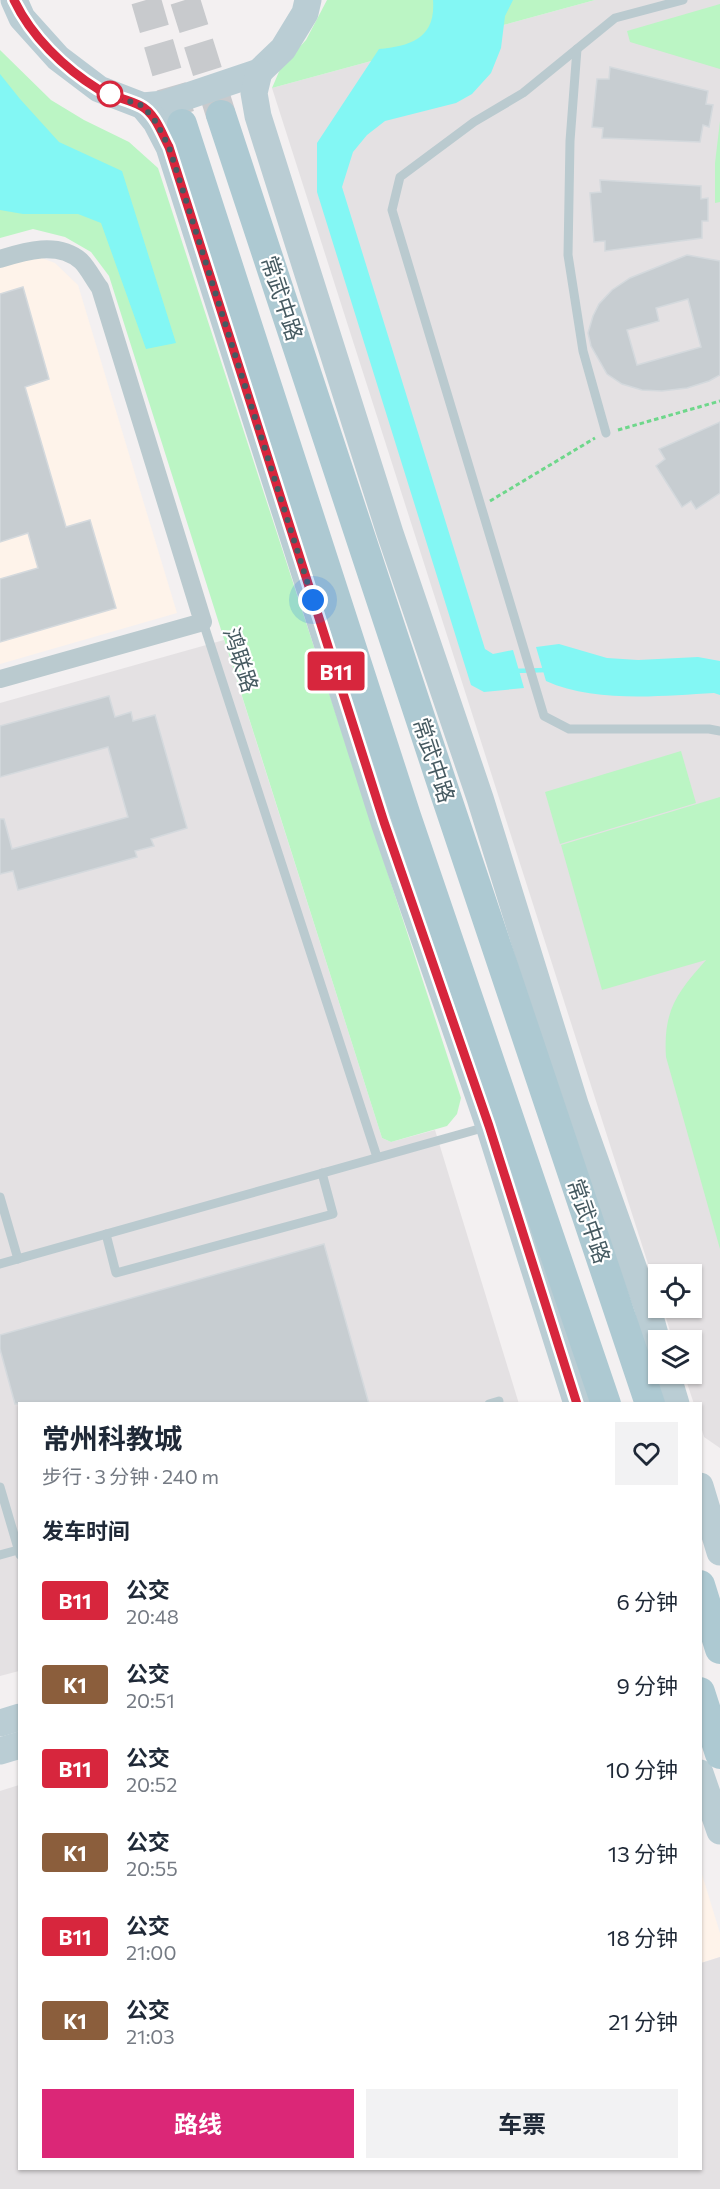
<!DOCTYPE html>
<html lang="zh">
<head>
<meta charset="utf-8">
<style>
  body { margin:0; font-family:Commissioner,"Noto Sans SC",sans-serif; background:#f2f2f3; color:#1f2937; height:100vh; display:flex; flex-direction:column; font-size:22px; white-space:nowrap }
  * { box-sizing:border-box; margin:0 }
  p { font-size:20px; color:#747a83 }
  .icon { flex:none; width:33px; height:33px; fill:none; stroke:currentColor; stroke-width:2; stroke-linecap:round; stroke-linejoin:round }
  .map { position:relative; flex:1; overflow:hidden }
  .sheet { position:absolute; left:18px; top:1402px; width:684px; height:768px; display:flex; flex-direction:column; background:#fff; border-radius:0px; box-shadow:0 2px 4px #0004 }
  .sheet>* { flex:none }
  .badge { padding:0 12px; border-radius:4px; font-size:21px; line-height:39px }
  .controls { position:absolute; left:648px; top:1264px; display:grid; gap:12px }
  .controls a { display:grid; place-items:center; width:54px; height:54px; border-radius:0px; background:#fff; box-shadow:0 2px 4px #0004; font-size:30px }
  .you { position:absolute; width:30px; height:30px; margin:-15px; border:4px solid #fff; border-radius:50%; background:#1a73e8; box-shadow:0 0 0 9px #1a73e833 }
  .map>.badge { position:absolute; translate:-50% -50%; box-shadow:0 0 0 3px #fff }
  h2 { padding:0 24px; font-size:22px; line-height:54px }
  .round { display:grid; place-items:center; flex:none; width:63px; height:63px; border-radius:0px; background:#f2f2f3 }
  .overview { display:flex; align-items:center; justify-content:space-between; height:102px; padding:0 24px }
  h1 { font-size:28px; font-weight:700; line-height:45px }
  .button { display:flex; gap:12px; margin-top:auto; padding:12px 24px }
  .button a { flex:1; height:69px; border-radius:0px; background:#db2777; color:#fff; font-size:24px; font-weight:700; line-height:69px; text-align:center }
  .button a+a { background:#f2f2f3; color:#1f2937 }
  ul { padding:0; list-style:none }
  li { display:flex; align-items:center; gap:18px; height:84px; padding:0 24px }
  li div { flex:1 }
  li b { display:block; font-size:22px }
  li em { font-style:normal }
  li .badge { min-width:66px; font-weight:700; text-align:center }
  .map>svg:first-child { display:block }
  .commercial { fill:#fef3ea }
  .education { fill:#e4e1e3 }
  .green { fill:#bbf5c4 }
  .water { fill:#83f7f4 }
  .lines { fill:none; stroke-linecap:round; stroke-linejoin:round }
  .stream { stroke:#83f7f4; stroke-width:4.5 }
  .building { fill:#c7cdd1; stroke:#d4d9dd; stroke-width:1.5; fill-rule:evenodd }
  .primary-tunnel { stroke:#c8cacd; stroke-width:30; stroke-dasharray:30 15; stroke-linecap:butt }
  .path { stroke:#6ed78b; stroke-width:3; stroke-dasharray:4.5 3; stroke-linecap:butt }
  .lane { stroke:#bacacf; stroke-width:9 }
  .street { stroke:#bacacf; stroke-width:18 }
  .secondary { stroke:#bacdd4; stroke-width:27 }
  .primary { stroke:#adc9d2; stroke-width:30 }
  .line-casing { stroke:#fff; stroke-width:14 }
  .line { stroke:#d7263d; stroke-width:9 }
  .walk { stroke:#465a61; stroke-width:6; stroke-dasharray:0 10.8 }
  .stop-dot { fill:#fff; stroke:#d7263d; stroke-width:3 }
  .labels { text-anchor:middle; stroke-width:4.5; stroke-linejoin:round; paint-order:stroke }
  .street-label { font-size:22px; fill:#465a61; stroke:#fff }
</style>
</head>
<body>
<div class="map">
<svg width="720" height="2189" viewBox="0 0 720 2189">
  <rect width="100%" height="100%" fill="#f3f0f1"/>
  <!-- commercial -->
  <g class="commercial">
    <polygon points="39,257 55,263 78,285 177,613 0,664 0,262"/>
    <polygon points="700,1868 720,1933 720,1957 701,1963"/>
  </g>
  <!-- education -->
  <g class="education">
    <polygon points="595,0 720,0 720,1448 704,1437 701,1426 700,1404 694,1404 684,1374 692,1374 692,1341 673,1341 663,1308 692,1308 692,1275 658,1275 658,1295 272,88"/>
    <polygon points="224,640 382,1138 391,1142 435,1130 519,1404 20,1404 19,1671 0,1676 0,703"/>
    <polygon points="19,1785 20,2169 700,2169 701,1963 720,1957 720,2189 0,2189 0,1791"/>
  </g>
  <!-- green -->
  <g class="green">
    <polygon points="327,0 595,0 272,88 281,67 306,40"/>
    <polygon points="720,4 720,69 630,42 627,31"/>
    <polygon points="0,50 51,100 84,120 129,142 158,168 461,1098 457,1114 447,1126 391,1142 382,1138 109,276 91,252 65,237 33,229 0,238"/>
    <polygon points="720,121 720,202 715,203 715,163"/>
    <polygon points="681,751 696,803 560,844 545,792"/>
    <path d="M 720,797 L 720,1249 L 666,1057 C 663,1010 677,993 706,960 L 602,990 L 561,845 Z"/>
  </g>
  <!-- water -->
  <g class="water">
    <path d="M 433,0 L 513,0 L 505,16 L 501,48 L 491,73 L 472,94 L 456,103 L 385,121 L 367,135 L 353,152 L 342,187 L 485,649 L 493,654 L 513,650 L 524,688 L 484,692 L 471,685 L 317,192 L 317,143 L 379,49 C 411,46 436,38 433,0 Z"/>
    <polygon points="0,74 20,99 59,142 122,171 176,343 146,349 101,223 78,214 23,214 0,210"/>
    <path d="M 559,644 L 607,658 L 638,660 L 698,657 L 720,661 L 720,695 L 714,693 C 662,696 594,703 546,681 L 536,647 Z"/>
  </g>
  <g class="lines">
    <!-- stream -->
    <polyline class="stream" points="513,671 547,670"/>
  </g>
  <!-- building -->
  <g class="building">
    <polygon points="610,67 708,91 706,104 713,105 709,127 703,125 700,142 602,138 603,128 592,127 597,79 609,79"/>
    <polygon points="600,180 701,186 701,199 708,198 708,221 702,221 702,238 605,251 605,241 594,242 590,193 601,192"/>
    <path d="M 687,255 L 720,261 L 720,375 L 709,381 L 687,388 L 662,391 L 642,390 L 622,384 L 607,374 L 591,346 L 588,333 L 593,316 L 599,304 L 612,290 L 630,278 ZM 688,299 L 701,347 L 637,365 L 627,330 L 659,321 L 656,308 Z"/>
    <polygon points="23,287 49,379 25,387 66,527 90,520 116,608 0,642 0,579 38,568 28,533 0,542 0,294"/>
    <polygon points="720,422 720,493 696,509 691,501 682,507 656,466 665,459 659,449"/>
    <polygon points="109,696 115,717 131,712 133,721 155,715 187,828 151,839 154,846 135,851 137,857 18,890 13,871 0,874 0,819 4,819 12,849 128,817 108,747 0,777 0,726"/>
    <polygon points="324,1244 369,1404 15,1404 0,1349 0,1335"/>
  </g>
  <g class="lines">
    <!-- primary-tunnel -->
    <g class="primary-tunnel">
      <polyline points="146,0 182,124"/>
      <polyline points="185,0 221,115"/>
    </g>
    <!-- path -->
    <g class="path">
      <polyline points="618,430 720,401"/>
      <polyline points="490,501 595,438"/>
    </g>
    <!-- lane -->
    <g class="lane">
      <polyline points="683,0 615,18 523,93 474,122 400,177 392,210 544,716 569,729 709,729 720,731"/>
      <polyline points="577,49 570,141 568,255 583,351 606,433"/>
      <polyline points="203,622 377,1157"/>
      <polyline points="0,1197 18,1259"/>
      <polyline points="106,1234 116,1273 333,1214 322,1173"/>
      <polyline points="0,1264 486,1127"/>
      <polyline points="489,1404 499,1401"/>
      <polyline points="0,1487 20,1555"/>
      <polyline points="0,1555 18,1550"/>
    </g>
    <!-- street -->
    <path class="street" d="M 0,259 C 25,251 58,241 81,261 C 88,268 94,280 100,288 L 203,622 L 0,679"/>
    <!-- secondary -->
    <g class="secondary">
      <polyline points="14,0 22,18 58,58 99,89 143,106 164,104 259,72 283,49 305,13 308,0"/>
      <polyline points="259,72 254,93 258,116 390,533 480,798 575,1104 647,1306 658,1345"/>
      <polyline points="143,106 156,122 169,147 384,822 489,1126 577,1404"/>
      <polyline points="667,1374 676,1404"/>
      <polyline points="700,1486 720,1552"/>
      <polyline points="0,1723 20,1717"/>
      <polyline points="0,1751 20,1745"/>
      <polyline points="700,1773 720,1831"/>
    </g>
    <!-- primary -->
    <g class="primary">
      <polyline points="221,115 446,796 650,1404"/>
      <polyline points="182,124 406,816 606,1404"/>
      <polyline points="700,1585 720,1649"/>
      <polyline points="700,1692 720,1754"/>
    </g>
  </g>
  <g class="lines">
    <!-- line casing -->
    <g class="line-casing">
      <path id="line" d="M 14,0 C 31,36 64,68 98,89 C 112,97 128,99 141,106 C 155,113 162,134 169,147 L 384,822 L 489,1126 L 577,1404"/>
    </g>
    <!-- line -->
    <use href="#line" class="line"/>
    <!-- walk -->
    <polyline class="walk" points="110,94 143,106 156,122 169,147 313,600"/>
  </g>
  <!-- markers -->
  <circle class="stop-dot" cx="110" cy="94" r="12"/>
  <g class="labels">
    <!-- street labels -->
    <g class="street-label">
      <text transform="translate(282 298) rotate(72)" y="8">常武中路</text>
      <text transform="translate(241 660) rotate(72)" y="8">鸿联路</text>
      <text transform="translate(434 760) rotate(72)" y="8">常武中路</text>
      <text transform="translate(589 1221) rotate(71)" y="8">常武中路</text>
    </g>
  </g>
</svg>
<div class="controls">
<a><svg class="icon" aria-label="locate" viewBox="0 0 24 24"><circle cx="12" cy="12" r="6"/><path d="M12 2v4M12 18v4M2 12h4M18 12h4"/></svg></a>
<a><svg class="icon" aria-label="layers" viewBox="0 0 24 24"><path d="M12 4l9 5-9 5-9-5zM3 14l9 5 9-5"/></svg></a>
</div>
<div class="you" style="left:313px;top:600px"></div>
<b class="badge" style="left:336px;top:671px;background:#d7263d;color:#fff">B11</b>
<section class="sheet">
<div class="overview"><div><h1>常州科教城</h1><p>步行 · 3 分钟 · 240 m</p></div><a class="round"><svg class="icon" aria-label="heart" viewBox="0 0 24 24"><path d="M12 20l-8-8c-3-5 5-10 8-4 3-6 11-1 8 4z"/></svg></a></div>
<h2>发车时间</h2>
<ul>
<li><span class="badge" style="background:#d7263d;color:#fff">B11</span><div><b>公交</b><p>20:48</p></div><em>6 分钟</em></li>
<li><span class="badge" style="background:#8b5e3c;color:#fff">K1</span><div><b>公交</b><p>20:51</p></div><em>9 分钟</em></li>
<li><span class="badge" style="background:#d7263d;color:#fff">B11</span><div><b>公交</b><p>20:52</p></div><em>10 分钟</em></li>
<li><span class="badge" style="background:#8b5e3c;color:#fff">K1</span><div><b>公交</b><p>20:55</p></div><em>13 分钟</em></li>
<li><span class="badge" style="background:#d7263d;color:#fff">B11</span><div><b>公交</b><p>21:00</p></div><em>18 分钟</em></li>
<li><span class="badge" style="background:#8b5e3c;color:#fff">K1</span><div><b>公交</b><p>21:03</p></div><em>21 分钟</em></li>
</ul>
<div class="button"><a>路线</a><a>车票</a></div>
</section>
</div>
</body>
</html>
